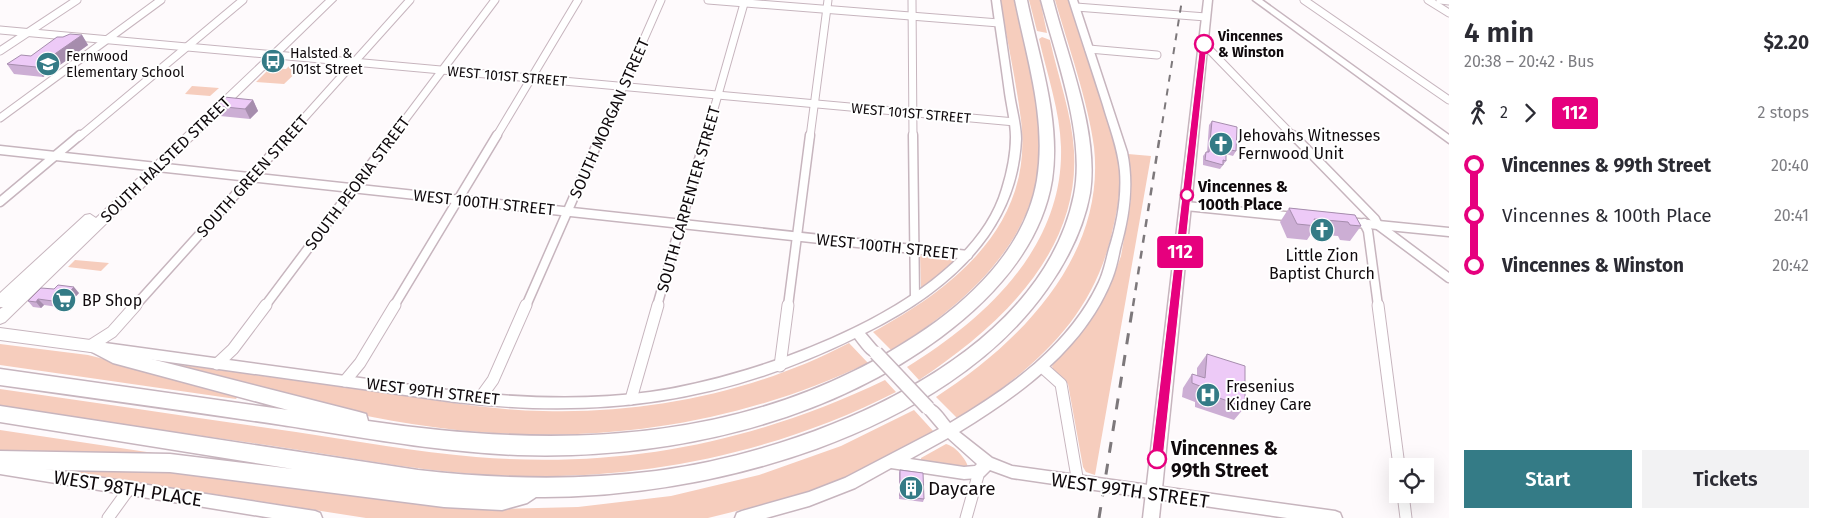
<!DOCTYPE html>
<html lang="en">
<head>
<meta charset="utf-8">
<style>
  body { margin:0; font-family:"Fira Sans",sans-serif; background:#f2f2f3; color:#2b2b33; height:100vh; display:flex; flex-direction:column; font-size:19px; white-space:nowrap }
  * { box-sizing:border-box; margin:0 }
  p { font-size:16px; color:#7c7c81 }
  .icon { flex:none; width:28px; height:28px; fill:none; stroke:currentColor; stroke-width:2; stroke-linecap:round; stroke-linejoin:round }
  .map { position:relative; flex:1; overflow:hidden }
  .side { display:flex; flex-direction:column; background:#fff; width:375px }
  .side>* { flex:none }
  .badge { padding:0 10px; border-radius:4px; font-size:18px; line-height:32px }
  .controls { position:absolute; left:1389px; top:458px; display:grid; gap:10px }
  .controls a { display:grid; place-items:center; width:45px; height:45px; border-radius:0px; background:#fff; box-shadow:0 5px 20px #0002; font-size:25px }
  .map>.badge { position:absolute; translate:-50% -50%; box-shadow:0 0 0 2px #fff }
  .legs { display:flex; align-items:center; gap:8px; height:55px; padding:0 15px; font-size:16px }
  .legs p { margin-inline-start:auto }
  .overview { display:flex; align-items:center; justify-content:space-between; height:85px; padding:0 15px }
  h1 { font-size:28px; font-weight:600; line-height:38px }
  .button { display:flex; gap:10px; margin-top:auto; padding:10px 15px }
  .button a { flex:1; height:58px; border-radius:0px; background:#347b86; color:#fff; font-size:20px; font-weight:600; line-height:58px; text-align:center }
  .button a+a { background:#f2f2f3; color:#2b2b33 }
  ul { padding:0 15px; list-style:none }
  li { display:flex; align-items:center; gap:18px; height:50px; font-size:19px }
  li i { display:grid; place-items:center; width:8px; height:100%; margin:0 6px; background:currentColor }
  li i::after { content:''; width:12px; height:12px; margin:-6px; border:4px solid; border-radius:50%; background:#fff }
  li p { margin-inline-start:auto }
  li:first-child i { background:linear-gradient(#0000 50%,currentColor 0) }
  li:last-child i { background:linear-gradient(currentColor 50%,#0000 0) }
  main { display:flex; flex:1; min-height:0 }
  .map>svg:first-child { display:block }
  .green { fill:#f6cdbd }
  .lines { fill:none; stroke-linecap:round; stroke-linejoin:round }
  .minor-far2-casing { stroke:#c7b5be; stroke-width:9 }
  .minor-far1-casing { stroke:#c7b5be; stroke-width:11 }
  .minor-casing { stroke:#c7b5be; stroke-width:13 }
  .tertiary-casing { stroke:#c7b5be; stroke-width:3 }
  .secondary-casing { stroke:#c7b5be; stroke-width:3 }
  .primary-casing { stroke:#c7b5be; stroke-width:2 }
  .motorway-casing { stroke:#c7b5be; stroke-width:3 }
  .minor-far2 { stroke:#fff; stroke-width:7 }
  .minor-far1 { stroke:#fff; stroke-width:8 }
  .minor { stroke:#fff; stroke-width:11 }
  .tertiary { fill:#fff; fill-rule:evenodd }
  .secondary { fill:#fff; fill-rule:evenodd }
  .primary { fill:#fff; fill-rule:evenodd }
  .motorway { fill:#fff; fill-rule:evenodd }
  .rail-far2 { stroke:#7d787b; stroke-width:2; stroke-dasharray:7 7; stroke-linecap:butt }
  .rail-far1 { stroke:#7d787b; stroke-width:2.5; stroke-dasharray:8 8; stroke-linecap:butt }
  .rail { stroke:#7d787b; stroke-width:3; stroke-dasharray:11 11; stroke-linecap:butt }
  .tertiary-bridge-casing { stroke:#c7b5be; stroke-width:16; stroke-linecap:butt }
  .tertiary-bridge { stroke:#fff; stroke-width:13 }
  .wall { fill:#ccaed4 }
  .shaded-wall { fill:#a68dad }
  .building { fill:#edcaf7; stroke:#a68dad }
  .line-1 { fill:#e6007e; stroke:#fff }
  .stop-1-dot { fill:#fff; stroke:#e6007e; stroke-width:2.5 }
  .labels { text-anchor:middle; stroke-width:4; stroke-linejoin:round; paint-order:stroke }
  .far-stop-label { font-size:14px; font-weight:bold; fill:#100a0d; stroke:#fff; text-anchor:start }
  .far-poi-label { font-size:14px; fill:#100a0d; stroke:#fff; text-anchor:start }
  .far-street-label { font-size:14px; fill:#100a0d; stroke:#fff }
  .street-label { font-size:16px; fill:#100a0d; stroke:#fff }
  .poi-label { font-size:16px; fill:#100a0d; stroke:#fff; text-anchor:start }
  .stop-label { font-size:16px; font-weight:bold; fill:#100a0d; stroke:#fff; text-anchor:start }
  .near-stop-label { font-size:19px; font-weight:bold; fill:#100a0d; stroke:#fff; text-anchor:start }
  .near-street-label { font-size:19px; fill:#100a0d; stroke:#fff }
  .near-poi-label { font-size:19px; fill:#100a0d; stroke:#fff; text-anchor:start }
</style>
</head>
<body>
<main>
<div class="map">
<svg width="1449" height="518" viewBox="0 0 1449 518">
  <rect width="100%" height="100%" fill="#fefafc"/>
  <!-- green -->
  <g class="green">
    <path d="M 1000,0 L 1014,0 C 1023,44 1037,90 1040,134 C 1047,232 968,304 891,350 L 873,332 C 955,287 1034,225 1021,120 C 1016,80 1007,40 1000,0 Z"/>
    <polygon points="1029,0 1040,0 1047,33 1037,31"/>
    <path d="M 1055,0 L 1071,0 C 1087,52 1111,111 1119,164 C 1122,185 1118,207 1113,228 C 1094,320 1033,369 958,419 L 936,397 C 1020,343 1106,256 1094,147 C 1088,101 1068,45 1055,0 Z"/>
    <path d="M 1042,37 L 1050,40 C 1058,77 1072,114 1074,151 C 1080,254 997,328 919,380 L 907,367 C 985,319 1064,247 1061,147 C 1060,111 1047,74 1039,39 Z"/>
    <polygon points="292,63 305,64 284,84 256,82 270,68 286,69"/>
    <polygon points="192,86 219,88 210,96 185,94"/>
    <polygon points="1128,154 1151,156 1095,475 1086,472 1083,467 1068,384 1053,370 1052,366 1094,314 1114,275 1121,256 1131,198"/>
    <polygon points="920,254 956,257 958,259 921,288"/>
    <polygon points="75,260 109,263 101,271 68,267"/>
    <path d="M 849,343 L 868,363 C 725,431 569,449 412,424 C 329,411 247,386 166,366 L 168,363 C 237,372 305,382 374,391 C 430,399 486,410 543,411 C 647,414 756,392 849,343 Z"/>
    <polygon points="0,344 88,355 240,393 236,399 0,365"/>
    <path d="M 885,380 L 896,392 C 776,453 644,480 510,476 C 435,474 360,459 286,448 C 191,434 95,421 0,406 L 0,389 C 99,403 197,418 296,432 C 356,441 416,452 476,457 C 622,469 753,443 885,380 Z"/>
    <polygon points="914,410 935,433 844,478 793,497 708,518 366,518 32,466 178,469 494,509 578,507 671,496 759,475 841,446"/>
    <polygon points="0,430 167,455 0,452"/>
    <path d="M 946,444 C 955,446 966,459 968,467 L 921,461 L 921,458 Z"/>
  </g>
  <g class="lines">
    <!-- minor-far2 casing -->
    <g class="minor-far2-casing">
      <g id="minor-far2">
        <polyline points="708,0 999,23"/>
        <polyline points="912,0 913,137"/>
        <polyline points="1304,0 1449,100"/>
        <polyline points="1428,0 1449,13"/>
        <polyline points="1440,0 1449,1"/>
        <polyline points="1076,7 1206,17"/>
        <polyline points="0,30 1015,122"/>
        <polyline points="1204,44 1294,137"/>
        <polyline points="1089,49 1157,55"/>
        <polyline points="0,51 77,0"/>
        <polyline points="0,118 161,0"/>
        <polyline points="79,137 243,0"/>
        <polyline points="287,137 410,0"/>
        <polyline points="392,137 495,0"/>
        <polyline points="496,137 578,0"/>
        <polyline points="601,137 661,0"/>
        <polyline points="706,137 745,0"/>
        <polyline points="810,137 828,0"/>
      </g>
    </g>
    <!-- minor-far1 casing -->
    <g class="minor-far1-casing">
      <g id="minor-far1">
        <polyline points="913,135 915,298"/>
        <polyline points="1293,135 1375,219 1378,225 1449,278"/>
        <polyline points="0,150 968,255"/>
        <polyline points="0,202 80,135"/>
        <polyline points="1186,206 1295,217"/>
        <polyline points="1348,222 1449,232"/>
        <polyline points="1364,223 1368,231 1378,306"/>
        <polyline points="135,306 289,135"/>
        <polyline points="265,306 393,135"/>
        <polyline points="394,306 497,135"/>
        <polyline points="526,306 601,135"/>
        <polyline points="657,306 706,135"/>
        <polyline points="788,306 810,135"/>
      </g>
    </g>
    <!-- minor casing -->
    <g class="minor-casing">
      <g id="minor">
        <polyline points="1378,305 1399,466"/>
        <polyline points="90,346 112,332 136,305"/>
        <polyline points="217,364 233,349 266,305"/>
        <polyline points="780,366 788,305"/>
        <polyline points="1042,367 1061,384 1078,483"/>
        <polyline points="345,381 360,363 395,305"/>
        <polyline points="480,398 493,380 526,305"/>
        <polyline points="631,399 658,305"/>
        <polyline points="1403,494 1406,518"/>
        <polyline points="108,518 129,489"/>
        <polyline points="966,518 979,472"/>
      </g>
    </g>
    <!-- tertiary casing -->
    <g class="tertiary-casing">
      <g id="tertiary">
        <path d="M 992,0 L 1000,0 C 1005,31 1009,63 1014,94 C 1016,108 1021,125 1021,139 C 1017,234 944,294 865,333 L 882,353 L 880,357 C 870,360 861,346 855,338 C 723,403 600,419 455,402 L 105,353 L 101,351 L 99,348 L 101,345 L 105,343 L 455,391 C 520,398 585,401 650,392 C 757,377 968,305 1002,189 C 1007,173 1011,154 1011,137 C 1011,123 1007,107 1005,93 C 1001,62 996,31 992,0 Z"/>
        <path d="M 1069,0 L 1077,0 L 1127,152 C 1134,185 1129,218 1120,249 C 1118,259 1116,269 1112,279 C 1085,348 1021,394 959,432 L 992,458 L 1012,466 L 1335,511 L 1340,513 L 1342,518 L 1287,518 L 1012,478 L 990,470 L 984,476 L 979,478 L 964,479 L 891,468 L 855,488 L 809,506 L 766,518 L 735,518 L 737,513 L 742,511 L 809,492 L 845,478 L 939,429 L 921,408 L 923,404 C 935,400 943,415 950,423 C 1009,388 1069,346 1099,282 C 1104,271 1106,260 1109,249 C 1117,224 1122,197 1120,171 C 1118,148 1109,126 1103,105 C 1092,70 1080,35 1069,0 ZM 948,438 L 977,464 L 975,466 L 964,467 L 910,459 Z"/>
        <polygon points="0,462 315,511 320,513 322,518 272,518 0,474"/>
      </g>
    </g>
    <!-- secondary casing -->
    <g class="secondary-casing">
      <g id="secondary">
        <polygon points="1204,0 1212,0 1159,518 1143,518"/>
        <polygon points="1253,0 1262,0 1449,135 1449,143"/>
      </g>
    </g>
    <!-- primary casing -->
    <g class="primary-casing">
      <g id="primary">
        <polygon points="326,0 336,0 5,322 0,324 0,309 3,307 0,307 0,293 85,215 90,214 96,218"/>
        <polygon points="0,328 98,341 103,343 106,347 103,351 98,353 0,340"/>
      </g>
    </g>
    <!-- motorway casing -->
    <g class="motorway-casing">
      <g id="motorway">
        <path d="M 1015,0 L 1027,0 C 1039,58 1061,120 1052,180 C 1041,247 993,298 941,337 C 823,425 663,460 518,455 C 438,452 360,437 282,425 C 188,411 94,398 0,385 L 0,369 L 288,410 L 113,363 L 92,352 L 89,347 L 92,342 L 98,340 L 124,352 L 359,412 L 366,414 L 368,421 C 568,451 767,444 937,321 C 984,286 1027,239 1037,180 C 1047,120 1027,59 1015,0 Z"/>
        <path d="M 1041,0 L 1053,0 C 1068,59 1099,132 1090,193 C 1084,227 1067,261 1047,289 C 944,435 707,499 536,497 L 527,503 L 502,510 L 444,507 L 170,472 L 0,469 L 0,451 L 170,454 L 293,469 L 0,422 L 0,406 L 418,470 C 498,479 576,481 656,471 C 806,451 1040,362 1074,195 C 1086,136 1056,58 1041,0 Z"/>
      </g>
    </g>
    <!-- minor-far2 -->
    <use href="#minor-far2" class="minor-far2"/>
    <!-- minor-far1 -->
    <use href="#minor-far1" class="minor-far1"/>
    <!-- minor -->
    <use href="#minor" class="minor"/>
    <!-- tertiary -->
    <use href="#tertiary" class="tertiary"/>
    <!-- secondary -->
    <use href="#secondary" class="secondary"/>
    <!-- primary -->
    <use href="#primary" class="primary"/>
    <!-- motorway -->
    <use href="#motorway" class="motorway"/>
    <!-- rail-far2 -->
    <polyline class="rail-far2" points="1160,137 1182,0"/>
    <!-- rail-far1 -->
    <polyline class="rail-far1" points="1133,306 1160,135"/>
    <!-- rail -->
    <polyline class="rail" points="1099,518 1133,305"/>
    <!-- tertiary-bridge casing -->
    <g class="tertiary-bridge-casing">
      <polyline id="tertiary-bridge" points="876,353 928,408"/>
    </g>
    <!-- tertiary-bridge -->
    <use href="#tertiary-bridge" class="tertiary-bridge"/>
  </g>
  <!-- wall -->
  <g class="wall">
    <polygon points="82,35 88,45 43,77 14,74 7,64 31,56 63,37"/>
    <polygon points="253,100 258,111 250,119 220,116 215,106"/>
    <polygon points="1212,121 1236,151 1233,156 1226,154 1226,161 1220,169 1203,165 1203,156 1206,152 1207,152 1209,125"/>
    <polygon points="1289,208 1355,215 1361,226 1350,241 1340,240 1338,236 1311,234 1307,240 1287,238 1280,222"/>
    <polygon points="79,293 65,308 44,305 41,308 33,307 28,301"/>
    <polygon points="1207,354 1245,407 1234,420 1195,407 1195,402 1182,397 1183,388 1192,374 1197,376 1197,368"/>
    <polygon points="900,470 924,499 923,502 899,499 899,473"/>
  </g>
  <!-- shaded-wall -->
  <g class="shaded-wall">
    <polygon points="82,35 88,45 43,77 36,67"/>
    <polygon points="253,100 258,111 250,119 245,109"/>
    <polygon points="74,287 79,293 65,308 60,302"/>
    <polygon points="38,299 44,305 41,308 36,302"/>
  </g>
  <!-- building -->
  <g class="building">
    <polygon points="70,34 82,35 36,67 7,64 21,55 31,56 57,37 63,37"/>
    <polygon points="224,97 253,100 245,109 215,106"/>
    <polygon points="1212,121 1237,127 1236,151 1226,149 1226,161 1223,160 1223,165 1205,160 1206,152 1209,152"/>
    <polygon points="1289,208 1355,215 1361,226 1350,225 1348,222 1314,219 1317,226 1297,224"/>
    <polygon points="58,285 74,287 60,302 38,299 36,302 28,301 41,288 54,289"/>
    <polygon points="1207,354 1245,366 1245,407 1205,393 1205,388 1192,383 1192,374 1205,378"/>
    <polygon points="900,470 923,473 924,499 900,496"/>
  </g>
  <!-- line-1 -->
  <polygon class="line-1" points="1204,42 1207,44 1163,459 1157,464 1151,459 1200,44"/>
  <!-- icons -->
  <defs>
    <g id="bus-disc" transform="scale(1.25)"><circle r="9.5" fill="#347b86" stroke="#fff"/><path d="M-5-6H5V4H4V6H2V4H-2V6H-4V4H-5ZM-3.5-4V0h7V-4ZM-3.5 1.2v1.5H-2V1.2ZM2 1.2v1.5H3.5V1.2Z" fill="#fff"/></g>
    <g id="school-disc" transform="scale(1.25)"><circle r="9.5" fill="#347b86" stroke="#fff"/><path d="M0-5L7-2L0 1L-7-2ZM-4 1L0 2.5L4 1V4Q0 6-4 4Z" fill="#fff"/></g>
    <g id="church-disc" transform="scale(1.25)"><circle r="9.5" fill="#347b86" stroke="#fff"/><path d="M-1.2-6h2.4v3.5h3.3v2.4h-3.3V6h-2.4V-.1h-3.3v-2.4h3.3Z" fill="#fff"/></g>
    <g id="supermarket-disc" transform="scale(1.25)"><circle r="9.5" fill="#347b86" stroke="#fff"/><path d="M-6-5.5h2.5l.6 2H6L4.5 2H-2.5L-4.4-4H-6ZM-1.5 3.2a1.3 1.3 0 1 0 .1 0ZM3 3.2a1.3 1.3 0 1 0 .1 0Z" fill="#fff"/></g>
    <g id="hospital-disc" transform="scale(1.25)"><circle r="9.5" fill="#347b86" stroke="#fff"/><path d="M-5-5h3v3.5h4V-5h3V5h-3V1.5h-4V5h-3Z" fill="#fff"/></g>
    <g id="building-disc" transform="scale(1.25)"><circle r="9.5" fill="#347b86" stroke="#fff"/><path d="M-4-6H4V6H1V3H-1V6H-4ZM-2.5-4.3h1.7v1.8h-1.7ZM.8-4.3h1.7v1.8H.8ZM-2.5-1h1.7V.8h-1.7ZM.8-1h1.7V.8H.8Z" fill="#fff"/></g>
  </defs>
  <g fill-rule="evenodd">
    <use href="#bus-disc" x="273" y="61"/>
    <use href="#school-disc" x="48" y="64"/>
    <use href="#church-disc" x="1221" y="144"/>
    <use href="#church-disc" x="1322" y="230"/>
    <use href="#supermarket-disc" x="64" y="300"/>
    <use href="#hospital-disc" x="1208" y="395"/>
    <use href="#building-disc" x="911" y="488"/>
  </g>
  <!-- markers -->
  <g class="stop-1-dot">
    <circle cx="1204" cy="44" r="9"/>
    <circle cx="1187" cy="195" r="6"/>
    <circle cx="1157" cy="459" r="9"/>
  </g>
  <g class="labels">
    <!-- far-stop labels -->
    <g class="far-stop-label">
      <text x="1218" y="41">Vincennes<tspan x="1218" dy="16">&amp; Winston</tspan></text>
    </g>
    <!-- far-poi labels -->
    <g class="far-poi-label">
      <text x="290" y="58">Halsted &amp;<tspan x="290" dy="16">101st Street</tspan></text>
      <text x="66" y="61">Fernwood<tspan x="66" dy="16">Elementary School</tspan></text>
    </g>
    <!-- far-street labels -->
    <g class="far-street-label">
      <text transform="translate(507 76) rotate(5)" y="5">WEST 101ST STREET</text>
      <text transform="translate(911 113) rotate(5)" y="5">WEST 101ST STREET</text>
    </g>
    <!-- street labels -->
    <g class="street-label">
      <text transform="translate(609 118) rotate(-66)" y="6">SOUTH MORGAN STREET</text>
      <text transform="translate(165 159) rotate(-44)" y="6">SOUTH HALSTED STREET</text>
      <text transform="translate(252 176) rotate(-48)" y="6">SOUTH GREEN STREET</text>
      <text transform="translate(357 183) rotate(-53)" y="6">SOUTH PEORIA STREET</text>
      <text transform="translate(688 199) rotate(-74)" y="6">SOUTH CARPENTER STREET</text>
      <text transform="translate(484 202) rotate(6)" y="6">WEST 100TH STREET</text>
      <text transform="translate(887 246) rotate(6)" y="6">WEST 100TH STREET</text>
      <text transform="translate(433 391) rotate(7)" y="6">WEST 99TH STREET</text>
    </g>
    <!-- poi labels -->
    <g class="poi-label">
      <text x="1238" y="141">Jehovahs Witnesses<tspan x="1238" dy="18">Fernwood Unit</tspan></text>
      <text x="1322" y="261" text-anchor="middle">Little Zion<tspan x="1322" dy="18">Baptist Church</tspan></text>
      <text x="82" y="306">BP Shop</text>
      <text x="1226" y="392">Fresenius<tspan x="1226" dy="18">Kidney Care</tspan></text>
    </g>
    <!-- stop labels -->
    <g class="stop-label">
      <text x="1198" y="192">Vincennes &amp;<tspan x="1198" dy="18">100th Place</tspan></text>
    </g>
    <!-- near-stop labels -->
    <g class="near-stop-label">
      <text x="1171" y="455">Vincennes &amp;<tspan x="1171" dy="22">99th Street</tspan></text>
    </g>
    <!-- near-street labels -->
    <g class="near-street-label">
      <text transform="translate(128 488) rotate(9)" y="7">WEST 98TH PLACE</text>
      <text transform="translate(1130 490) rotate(8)" y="7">WEST 99TH STREET</text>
    </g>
    <!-- near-poi labels -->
    <g class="near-poi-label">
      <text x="928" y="495">Daycare</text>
    </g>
  </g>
</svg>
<div class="controls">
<a><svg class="icon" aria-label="locate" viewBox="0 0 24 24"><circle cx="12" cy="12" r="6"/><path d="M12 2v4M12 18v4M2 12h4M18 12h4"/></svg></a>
</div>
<b class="badge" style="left:1180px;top:252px;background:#e6007e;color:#fff">112</b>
</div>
<section class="side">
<div class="overview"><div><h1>4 min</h1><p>20:38 – 20:42 · Bus</p></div><b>$2.20</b></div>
<div class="legs"><svg class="icon" aria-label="walk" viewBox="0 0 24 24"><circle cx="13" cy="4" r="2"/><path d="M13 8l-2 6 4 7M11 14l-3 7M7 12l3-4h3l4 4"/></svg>2<svg class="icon" aria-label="forward" viewBox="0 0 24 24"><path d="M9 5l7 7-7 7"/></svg><b class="badge" style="background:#e6007e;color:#fff">112</b><p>2 stops</p></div>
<ul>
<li><i style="color:#e6007e"></i><b>Vincennes &amp; 99th Street</b><p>20:40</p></li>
<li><i style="color:#e6007e"></i><span>Vincennes &amp; 100th Place</span><p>20:41</p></li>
<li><i style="color:#e6007e"></i><b>Vincennes &amp; Winston</b><p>20:42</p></li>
</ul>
<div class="button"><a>Start</a><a>Tickets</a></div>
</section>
</main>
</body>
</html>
